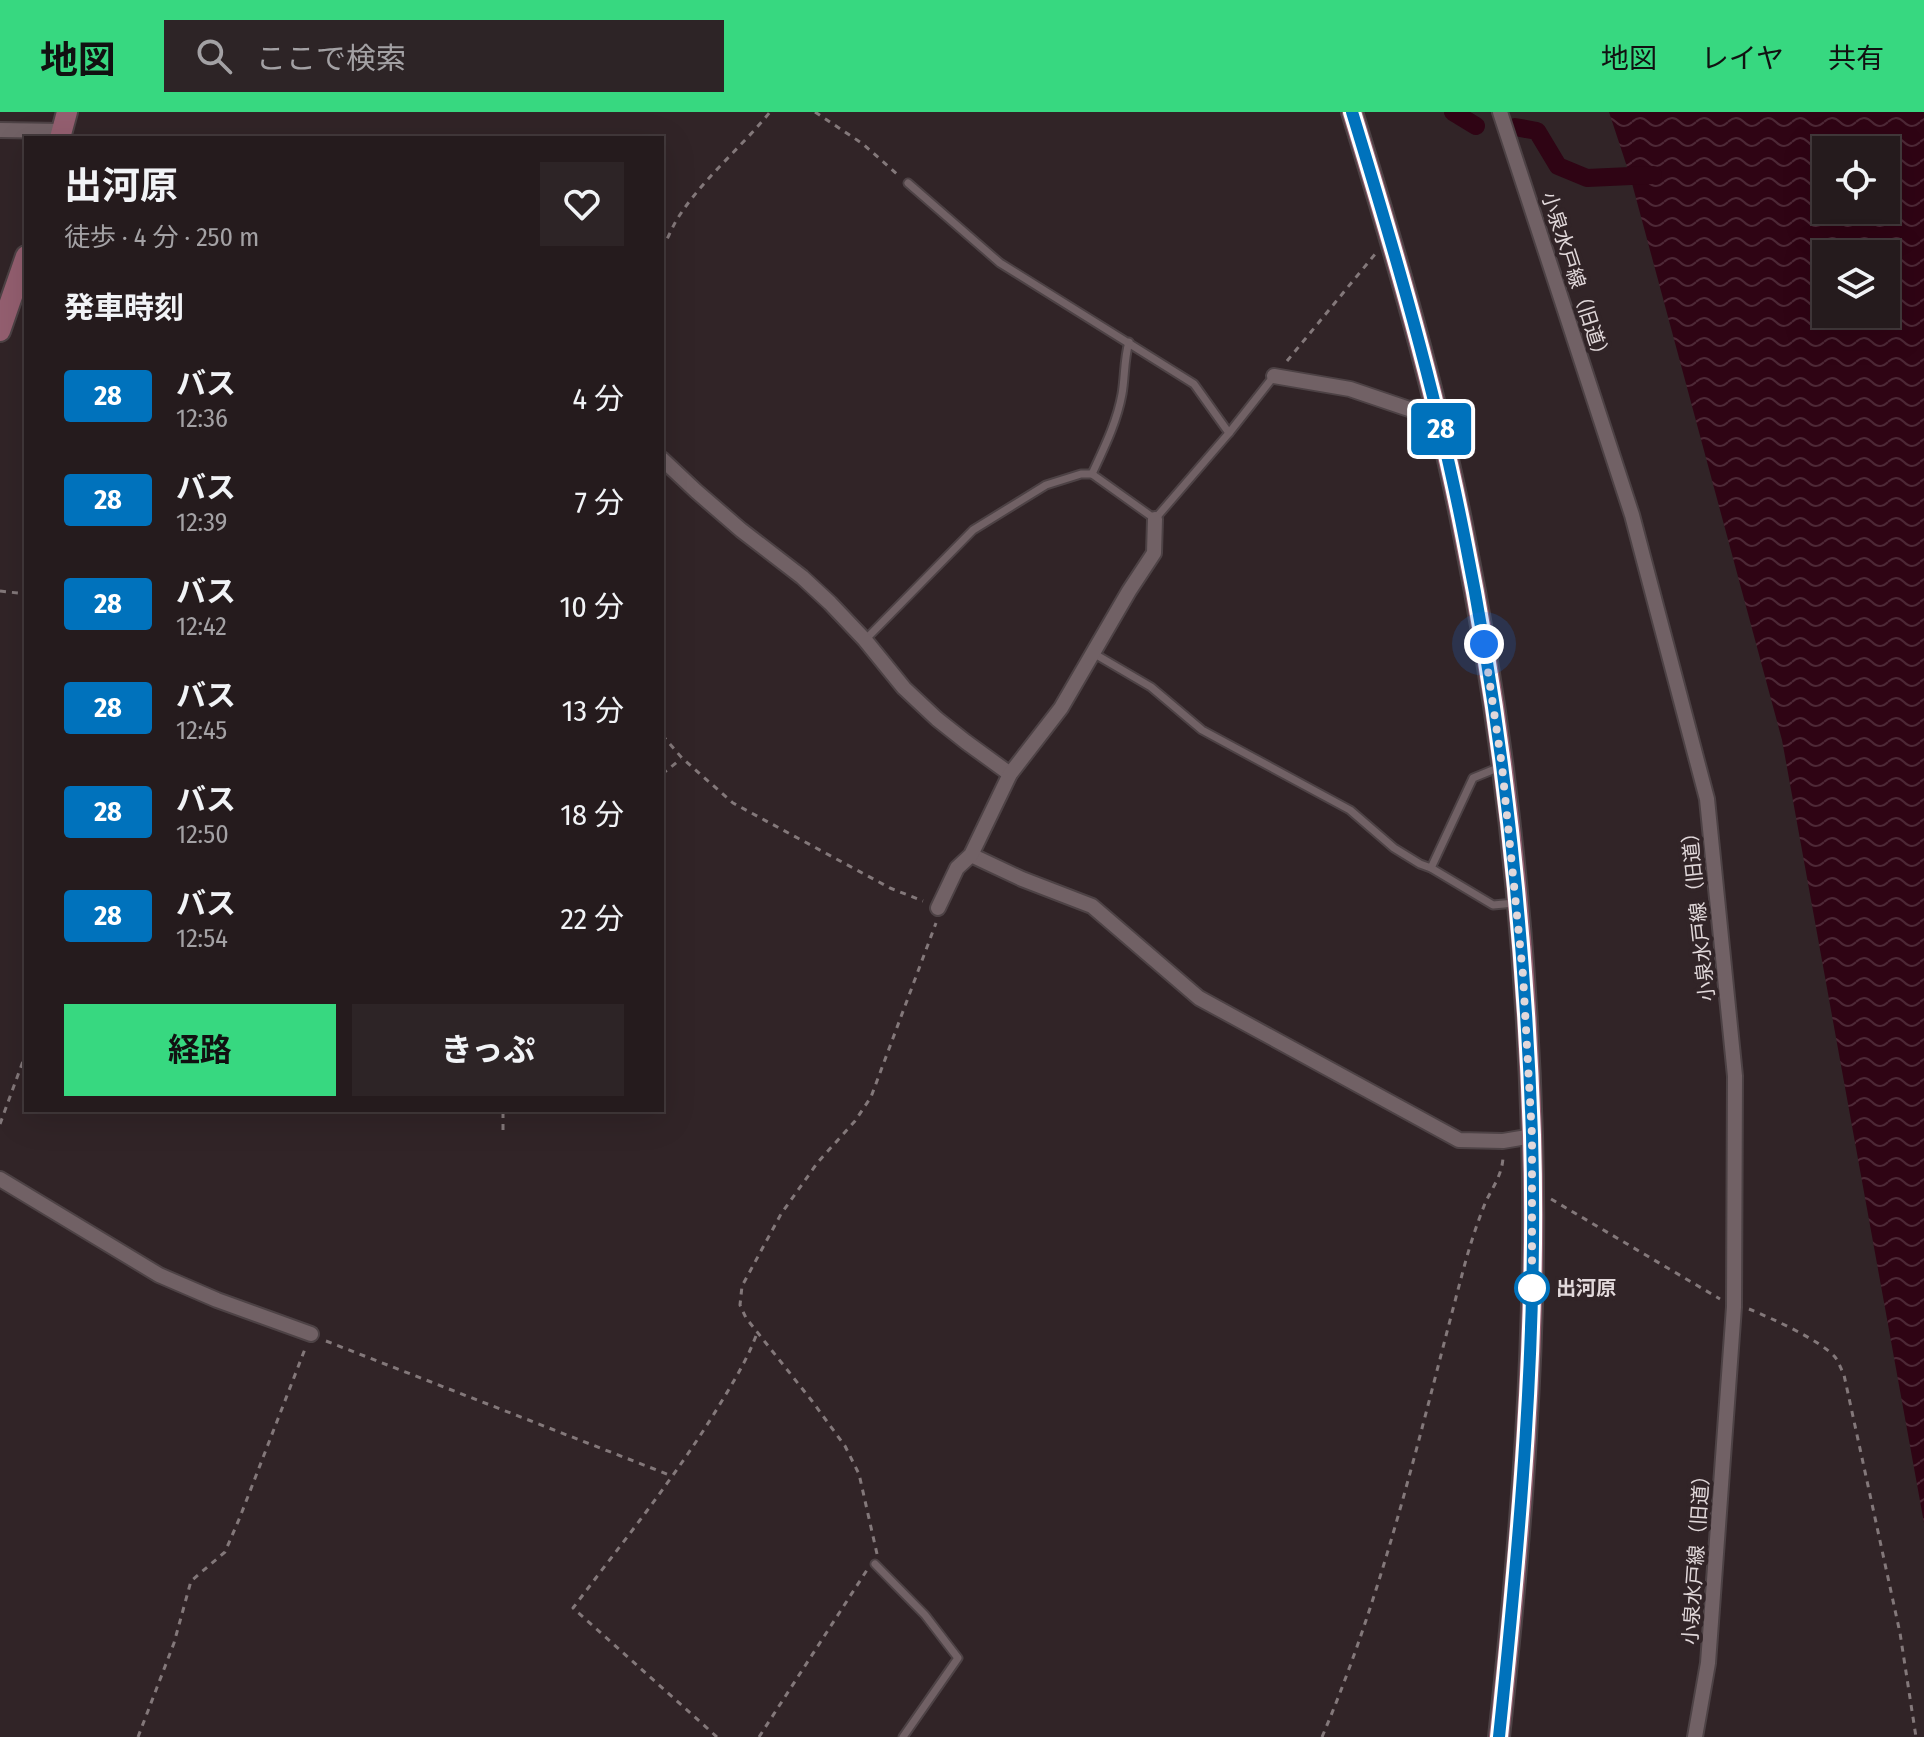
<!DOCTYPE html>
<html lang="ja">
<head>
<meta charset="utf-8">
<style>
  body { margin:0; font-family:"Fira Sans Condensed","Noto Sans JP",sans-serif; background:#2d2426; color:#f1f3f6; height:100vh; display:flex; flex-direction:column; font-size:30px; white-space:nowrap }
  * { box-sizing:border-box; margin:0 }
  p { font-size:26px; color:#a3a1a4 }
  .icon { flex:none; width:44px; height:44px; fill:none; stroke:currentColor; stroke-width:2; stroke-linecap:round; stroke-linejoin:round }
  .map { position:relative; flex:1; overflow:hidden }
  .details { position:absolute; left:24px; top:24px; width:640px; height:976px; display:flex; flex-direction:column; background:#251b1d; border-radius:0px; box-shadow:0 8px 32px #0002,0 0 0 2px #42393b }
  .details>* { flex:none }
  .badge { padding:0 16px; border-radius:6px; font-size:28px; line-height:52px }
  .fabs { position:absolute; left:1812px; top:24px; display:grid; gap:16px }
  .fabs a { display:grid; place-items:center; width:88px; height:88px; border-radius:0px; background:#251b1d; box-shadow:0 8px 32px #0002,0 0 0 2px #42393b; font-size:40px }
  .you { position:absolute; width:40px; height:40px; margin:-20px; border:6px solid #fff; border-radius:50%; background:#1a73e8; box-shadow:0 0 0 12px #1a73e833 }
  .map>.badge { position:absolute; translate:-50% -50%; box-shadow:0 0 0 4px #fff }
  h2 { padding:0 40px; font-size:30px; line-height:72px }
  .round { display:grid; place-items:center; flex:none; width:84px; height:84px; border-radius:0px; background:#2d2426 }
  .summary { display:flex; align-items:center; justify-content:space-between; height:136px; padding:0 40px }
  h1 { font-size:38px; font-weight:700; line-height:60px }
  .button { display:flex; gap:16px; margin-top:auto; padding:16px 40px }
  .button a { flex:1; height:92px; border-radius:0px; background:#37d880; color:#111; font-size:32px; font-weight:700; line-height:92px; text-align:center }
  .button a+a { background:#2d2426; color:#f1f3f6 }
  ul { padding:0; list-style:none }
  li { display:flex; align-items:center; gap:24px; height:104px; padding:0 40px }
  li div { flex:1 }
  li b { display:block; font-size:30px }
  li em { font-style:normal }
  li .badge { min-width:88px; font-weight:700; text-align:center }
  header { display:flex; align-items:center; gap:48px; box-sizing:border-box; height:112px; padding:0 40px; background:#37d880; color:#111 }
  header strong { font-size:38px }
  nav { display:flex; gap:44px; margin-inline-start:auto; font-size:28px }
  .search { width:560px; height:72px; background:#2d2426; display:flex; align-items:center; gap:20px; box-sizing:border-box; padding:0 28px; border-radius:0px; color:#a3a1a4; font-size:30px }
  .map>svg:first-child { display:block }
  .water { fill:url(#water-waves); fill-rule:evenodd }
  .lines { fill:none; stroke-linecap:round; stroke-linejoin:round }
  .canal { stroke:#2f0414; stroke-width:18 }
  .lane-casing { stroke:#4d4245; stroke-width:11 }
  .street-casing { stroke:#4d4245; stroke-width:18 }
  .secondary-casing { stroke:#4d4245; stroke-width:24 }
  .path { stroke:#83787a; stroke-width:3; stroke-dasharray:6 6; stroke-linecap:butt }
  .lane { stroke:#716165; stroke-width:7 }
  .street { stroke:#716165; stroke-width:14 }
  .secondary { stroke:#945f70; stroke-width:20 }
  .line-casing { stroke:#fff; stroke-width:18 }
  .line { stroke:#0072bc; stroke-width:12 }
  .walk { stroke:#e1d8da; stroke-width:8; stroke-dasharray:0 14.4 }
  .stop-dot { fill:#fff; stroke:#0072bc; stroke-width:4 }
  .labels { text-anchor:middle; stroke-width:8; stroke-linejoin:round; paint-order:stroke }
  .street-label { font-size:20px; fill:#e1d8da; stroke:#312427 }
  .stop-label { font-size:20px; font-weight:bold; fill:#e1d8da; stroke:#312427; text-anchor:start }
</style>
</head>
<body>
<header>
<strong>地図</strong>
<div class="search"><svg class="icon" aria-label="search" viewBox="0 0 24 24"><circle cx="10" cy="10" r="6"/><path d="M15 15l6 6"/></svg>ここで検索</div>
<nav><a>地図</a><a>レイヤ</a><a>共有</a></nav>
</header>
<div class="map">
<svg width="1924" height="1625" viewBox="0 0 1924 1625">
  <defs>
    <pattern id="water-waves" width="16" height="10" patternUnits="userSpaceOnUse" patternTransform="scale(2)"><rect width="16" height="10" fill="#2f0414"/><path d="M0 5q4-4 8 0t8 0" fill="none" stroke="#4d2836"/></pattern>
  </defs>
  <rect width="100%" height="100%" fill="#312427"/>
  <!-- water -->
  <path class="water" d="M 1609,0 L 1924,0 L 1924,1411 L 1782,628 L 1630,64 ZM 1826,38 L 1886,38 L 1886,98 L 1826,98 ZM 1826,142 L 1886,142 L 1886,202 L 1826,202 Z"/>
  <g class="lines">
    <!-- canal -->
    <g class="canal">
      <polyline points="1453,0 1476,14"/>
      <polyline points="1515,15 1537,19 1558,54 1587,66 1653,63"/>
    </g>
    <!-- lane casing -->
    <g class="lane-casing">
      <g id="lane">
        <polyline points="908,71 1000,151 1194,272 1229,321"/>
        <path d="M 1092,362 C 1104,336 1117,310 1122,282 C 1125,265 1124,247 1129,230"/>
        <polyline points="865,528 973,418 1046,373 1081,362 1092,362 1155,407 1229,321 1274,264"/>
        <polyline points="1093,541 1151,575 1202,618 1350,698 1394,736 1420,752 1431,756"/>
        <polyline points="1500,655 1473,666 1431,756 1493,793 1515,791"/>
        <polyline points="875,1452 925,1503 958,1546 903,1625"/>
      </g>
    </g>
    <!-- street casing -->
    <g class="street-casing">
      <g id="street">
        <polyline points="1500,0 1632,403 1707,687 1735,964 1734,1195 1708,1551 1695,1625"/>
        <polyline points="0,18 62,19"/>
        <polyline points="1274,264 1350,277 1409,297 1435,293"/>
        <polyline points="662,347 696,379 741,418 802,465 830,491 865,528 904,576 937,607 966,630 1010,662"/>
        <polyline points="971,743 1022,767 1092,794 1199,886 1459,1028 1503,1029 1532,1024"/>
        <polyline points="938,796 957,756 971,743 1010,662 1061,596 1129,479 1154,441 1155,407"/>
        <polyline points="0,1067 159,1163 217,1188 311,1222"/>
      </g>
    </g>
    <!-- secondary casing -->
    <g class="secondary-casing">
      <g id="secondary">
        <path d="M 1352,0 C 1395,140 1436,280 1464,423 C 1504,620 1526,822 1532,1023 C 1538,1224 1521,1425 1499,1625"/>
        <polyline points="60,26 67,0"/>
        <polyline points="0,219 26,144"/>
      </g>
    </g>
    <!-- path -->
    <g class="path">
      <polyline points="815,0 863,32 898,63"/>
      <path d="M 662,137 C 667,128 671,118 676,109 C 701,68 740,37 770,0"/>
      <polyline points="1287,249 1376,141"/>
      <polyline points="0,479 26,482"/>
      <polyline points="662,623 682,646 733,691 890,776 923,789"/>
      <polyline points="662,662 681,647"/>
      <polyline points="0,1012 26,941"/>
      <polyline points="503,1018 503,998"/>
      <polyline points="1551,1087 1720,1187"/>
      <path d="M 1749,1197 C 1771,1206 1820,1228 1835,1245 C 1839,1250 1841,1257 1844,1263 L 1900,1521 L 1916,1625"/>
      <polyline points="326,1229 672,1364"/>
      <polyline points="877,1442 859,1362 845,1334 812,1289 746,1206 740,1193 742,1174 781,1102 818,1050 855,1009 871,985 936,811"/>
      <polyline points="138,1625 174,1531 191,1469 225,1440 240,1405 305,1237"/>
      <path d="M 717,1625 L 573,1496 C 622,1431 674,1367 717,1297 C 732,1272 747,1249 757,1221"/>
      <polyline points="759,1625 867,1458"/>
      <path d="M 1322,1625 C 1386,1475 1421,1316 1463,1159 C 1469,1136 1477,1111 1486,1089 C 1493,1075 1503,1061 1503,1044"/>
    </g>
    <!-- lane -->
    <use href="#lane" class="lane"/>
    <!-- street -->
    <use href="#street" class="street"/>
    <!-- secondary -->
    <use href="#secondary" class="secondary"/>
  </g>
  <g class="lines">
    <!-- line casing -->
    <g class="line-casing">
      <path id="line" d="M 1352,0 C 1395,140 1436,280 1464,423 C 1504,621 1525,822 1532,1023 C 1538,1224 1520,1425 1499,1625"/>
    </g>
    <!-- line -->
    <use href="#line" class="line"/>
    <!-- walk -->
    <polyline class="walk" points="1484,532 1502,654 1523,863 1532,1024 1532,1176"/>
  </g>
  <!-- markers -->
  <circle class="stop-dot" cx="1532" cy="1176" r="16"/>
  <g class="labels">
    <!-- street labels -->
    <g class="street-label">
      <text transform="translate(1576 166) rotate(72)" y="7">小泉水戸線（旧道）</text>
      <text transform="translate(1698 800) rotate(-96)" y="7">小泉水戸線（旧道）</text>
      <text transform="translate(1696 1443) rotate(-86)" y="7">小泉水戸線（旧道）</text>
    </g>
    <!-- stop labels -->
    <g class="stop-label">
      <text x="1556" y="1183">出河原</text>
    </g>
  </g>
</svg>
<div class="fabs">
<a><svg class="icon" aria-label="locate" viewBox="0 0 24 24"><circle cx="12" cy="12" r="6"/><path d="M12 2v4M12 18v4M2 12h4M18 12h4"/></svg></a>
<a><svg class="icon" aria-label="layers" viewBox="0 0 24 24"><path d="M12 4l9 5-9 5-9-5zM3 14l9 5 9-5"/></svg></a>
</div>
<div class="you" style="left:1484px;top:532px"></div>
<b class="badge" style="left:1441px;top:317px;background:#0072bc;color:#fff">28</b>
<section class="details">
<div class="summary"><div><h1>出河原</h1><p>徒歩 · 4 分 · 250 m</p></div><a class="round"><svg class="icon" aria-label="heart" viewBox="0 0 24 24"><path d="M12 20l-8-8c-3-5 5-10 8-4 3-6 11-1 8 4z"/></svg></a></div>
<h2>発車時刻</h2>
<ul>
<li><span class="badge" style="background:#0072bc;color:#fff">28</span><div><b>バス</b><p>12:36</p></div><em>4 分</em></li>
<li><span class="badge" style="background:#0072bc;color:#fff">28</span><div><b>バス</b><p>12:39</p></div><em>7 分</em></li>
<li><span class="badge" style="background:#0072bc;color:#fff">28</span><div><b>バス</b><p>12:42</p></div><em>10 分</em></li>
<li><span class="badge" style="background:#0072bc;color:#fff">28</span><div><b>バス</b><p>12:45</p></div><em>13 分</em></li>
<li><span class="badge" style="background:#0072bc;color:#fff">28</span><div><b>バス</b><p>12:50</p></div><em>18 分</em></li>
<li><span class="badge" style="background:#0072bc;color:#fff">28</span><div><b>バス</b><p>12:54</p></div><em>22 分</em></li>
</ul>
<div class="button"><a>経路</a><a>きっぷ</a></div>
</section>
</div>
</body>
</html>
